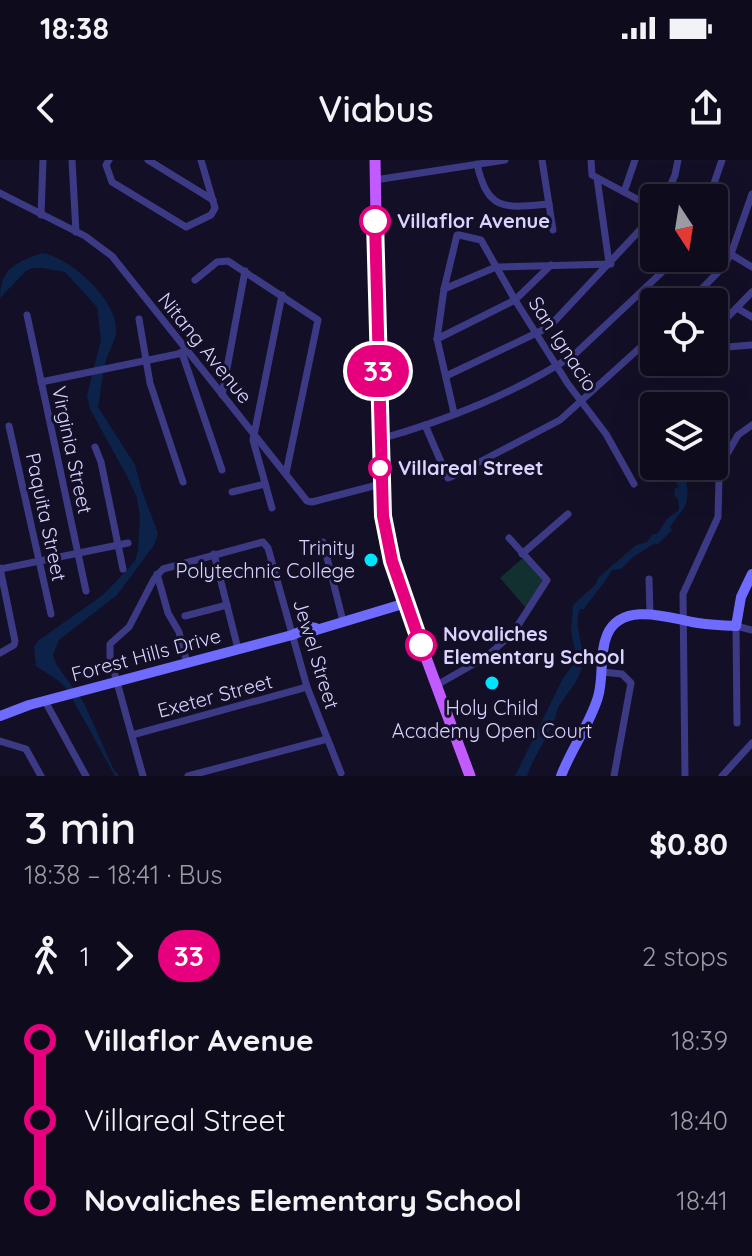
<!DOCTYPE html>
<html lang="en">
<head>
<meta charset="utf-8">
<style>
  body { margin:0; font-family:Quicksand,sans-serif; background:#1c1929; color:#f1f3f6; height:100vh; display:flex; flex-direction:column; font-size:30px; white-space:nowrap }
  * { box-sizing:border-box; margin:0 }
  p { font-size:26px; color:#9b9ba3 }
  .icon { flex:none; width:44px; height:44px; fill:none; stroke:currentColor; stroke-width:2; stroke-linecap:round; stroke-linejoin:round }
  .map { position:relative; height:616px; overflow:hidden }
  .panel { display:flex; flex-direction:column; background:#0e0b1c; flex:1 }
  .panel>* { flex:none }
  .badge { padding:0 16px; border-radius:26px; font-size:28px; line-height:52px }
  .needle { width:52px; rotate:168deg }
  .controls { position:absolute; left:640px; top:24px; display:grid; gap:16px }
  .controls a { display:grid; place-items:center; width:88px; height:88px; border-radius:8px; background:#0e0b1c; box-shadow:0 8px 32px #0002,0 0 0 2px #2e2b3b; font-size:40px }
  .map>.badge { position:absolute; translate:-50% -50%; box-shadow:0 0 0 4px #fff }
  .legs { display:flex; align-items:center; gap:12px; height:88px; padding:0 24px; font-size:26px }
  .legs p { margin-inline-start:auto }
  .head { display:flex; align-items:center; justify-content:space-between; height:136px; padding:0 24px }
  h1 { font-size:44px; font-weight:600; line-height:60px }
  ul { padding:0 24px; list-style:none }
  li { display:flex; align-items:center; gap:28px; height:80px; font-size:30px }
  li i { display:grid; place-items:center; width:12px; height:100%; margin:0 10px; background:currentColor }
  li i::after { content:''; width:20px; height:20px; margin:-10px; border:6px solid; border-radius:50%; background:#0e0b1c }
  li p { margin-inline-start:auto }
  li:first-child i { background:linear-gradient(#0000 50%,currentColor 0) }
  li:last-child i { background:linear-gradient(currentColor 50%,#0000 0) }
  .status { display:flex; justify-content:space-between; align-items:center; height:56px; padding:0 40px; background:#0e0b1c; direction:ltr }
  .status svg { height:22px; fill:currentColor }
  header { display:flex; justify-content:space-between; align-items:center; height:104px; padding:0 24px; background:#0e0b1c; font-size:36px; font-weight:600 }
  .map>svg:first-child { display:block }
  .green { fill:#12302f }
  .water { fill:#0c2248 }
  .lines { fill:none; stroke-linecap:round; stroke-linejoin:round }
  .street { stroke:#3d3a85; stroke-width:7 }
  .secondary { stroke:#6f6bff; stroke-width:10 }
  .primary { stroke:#c25bff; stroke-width:11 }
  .line-1-casing { stroke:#fff; stroke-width:18 }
  .line-1 { stroke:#e6007e; stroke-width:12 }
  .stop-1-dot { fill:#fff; stroke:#e6007e; stroke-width:4 }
  .poi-dot { fill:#00e5ff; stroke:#130f26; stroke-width:3 }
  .labels { text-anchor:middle; stroke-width:6; stroke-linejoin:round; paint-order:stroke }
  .stop-label { font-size:20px; font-weight:bold; fill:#d9d4ff; stroke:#130f26; text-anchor:start }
  .street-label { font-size:20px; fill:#d9d4ff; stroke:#130f26 }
  .poi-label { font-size:20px; fill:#d9d4ff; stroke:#130f26; text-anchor:end }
</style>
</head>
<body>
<div class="status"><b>18:38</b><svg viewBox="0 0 49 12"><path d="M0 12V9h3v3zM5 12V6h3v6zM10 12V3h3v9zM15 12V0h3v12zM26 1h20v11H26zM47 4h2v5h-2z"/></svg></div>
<header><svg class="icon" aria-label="back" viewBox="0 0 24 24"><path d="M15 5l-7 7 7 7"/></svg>Viabus<svg class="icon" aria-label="share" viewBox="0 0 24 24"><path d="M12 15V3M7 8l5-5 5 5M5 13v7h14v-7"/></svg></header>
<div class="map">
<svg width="752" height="616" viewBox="0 0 752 616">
  <rect width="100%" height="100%" fill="#130f26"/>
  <!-- green -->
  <polygon class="green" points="523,398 547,420 526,448 500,418"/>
  <!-- water -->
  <g class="water">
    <path d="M 42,93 C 70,97 120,142 116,173 C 115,181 110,189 107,197 C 102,214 101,230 98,247 L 135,305 L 142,331 L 158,373 L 154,385 L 117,435 L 59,480 L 53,495 L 56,504 L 84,543 L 113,608 L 119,616 L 115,616 L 67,529 L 59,521 L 36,506 L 34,486 L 39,480 L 103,435 L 126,411 L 135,401 L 138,390 L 140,357 L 137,338 L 128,318 L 90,249 L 87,235 L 101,180 L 97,147 L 65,112 L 42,108 L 33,108 L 26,111 L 0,138 C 0,108 17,102 42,93 Z"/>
    <path d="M 672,306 L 680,306 L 682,317 L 686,319 C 691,348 682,348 670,367 L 672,370 L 657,385 L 655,383 L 633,397 L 621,409 L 612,410 C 605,423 594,434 584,449 L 580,449 C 572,468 588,490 581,511 C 576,525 565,535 558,548 C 556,554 555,560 552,566 C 544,583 533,598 527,616 L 515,616 L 563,518 L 577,500 L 571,471 L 573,445 L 596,424 L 598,418 L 636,385 L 647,382 L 653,374 L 657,374 L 668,358 L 679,350 L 678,339 L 674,335 L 675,328 L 679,327 L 676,323 L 680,319 L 675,315 L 676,309 Z"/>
  </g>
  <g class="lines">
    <!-- street -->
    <g class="street">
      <polyline points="72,0 76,72"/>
      <polyline points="109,0 106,5 112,22 186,67 211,55 215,48 201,0"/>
      <polyline points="148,0 213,40"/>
      <polyline points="542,0 553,70"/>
      <polyline points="591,0 592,15 654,48"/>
      <path d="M 477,4 C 488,52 505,48 549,44"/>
      <polyline points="597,18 609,103"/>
      <polyline points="375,20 505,0"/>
      <polyline points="624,32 635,0"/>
      <polyline points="0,33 85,76 112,96 307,341 312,342 381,324"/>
      <polyline points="665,38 675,15 678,0"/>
      <polyline points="709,38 722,0"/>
      <polyline points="41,55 43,0"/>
      <polyline points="714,84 752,107"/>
      <polyline points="195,120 217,102 228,101 318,160 286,313"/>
      <polyline points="444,129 496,107 611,104"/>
      <polyline points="689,142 723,107 731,94 752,34"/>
      <polyline points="737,148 752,157"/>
      <polyline points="27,155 86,431"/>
      <polyline points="139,159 150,223 183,322"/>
      <polyline points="714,171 752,132"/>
      <polyline points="437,179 515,140 551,105"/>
      <polyline points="714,188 752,185"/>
      <polyline points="182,193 222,310"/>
      <polyline points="446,216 549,167 654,55"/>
      <polyline points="41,222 178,194 186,190"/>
      <polyline points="222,235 245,111"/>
      <polyline points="454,253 437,179 444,129 457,75 459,75 481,80 515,140 568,224 606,274 634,324"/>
      <polyline points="425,265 448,318 451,317 560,260 644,184"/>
      <polyline points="9,266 51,454"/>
      <path d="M 380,279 C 445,261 518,232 575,194 L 677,98"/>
      <polyline points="95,287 101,302 123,409"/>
      <polyline points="232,332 265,324"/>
      <polyline points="272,348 253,280 282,135"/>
      <polyline points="323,382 343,461"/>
      <polyline points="214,394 238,489"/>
      <polyline points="522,394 568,354"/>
      <polyline points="0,409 128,383"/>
      <polyline points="157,414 168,453 179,472 187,503"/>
      <polyline points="649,419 650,454"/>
      <polyline points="185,456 227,445"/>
      <polyline points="0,493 14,485 15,481 0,408"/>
      <polyline points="602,512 622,514 631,523 614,616"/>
      <polyline points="435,526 486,497 513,473 547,420 509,378"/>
      <polyline points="45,541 86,616"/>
      <polyline points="737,563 736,466 752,470"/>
      <polyline points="132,575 307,527"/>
      <polyline points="0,581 26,589 41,616"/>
      <polyline points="143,616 110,497 110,484 129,467 154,419 163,409 263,382 268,388 307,527 341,613"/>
      <polyline points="188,616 327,579"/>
      <polyline points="685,616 683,434 718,357 719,318 723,301 738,275 752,265"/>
      <polyline points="722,616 752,583"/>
    </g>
    <!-- secondary -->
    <g class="secondary">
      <polyline points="313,471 406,443"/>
      <polyline points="0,556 29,545 292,475 312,467 316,468"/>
      <path d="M 561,616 C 571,589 590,564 598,537 C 604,517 599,494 607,475 C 621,442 667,457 692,462 C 706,465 721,465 736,466 L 741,437 L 752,414"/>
    </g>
    <!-- primary -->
    <polyline class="primary" points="375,0 380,285 386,376 409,452 470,616"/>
  </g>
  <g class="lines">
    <!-- line-1 casing -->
    <g class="line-1-casing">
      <polyline id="line-1" points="375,61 383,356 392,401 421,485"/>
    </g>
    <!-- line-1 -->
    <use href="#line-1" class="line-1"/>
  </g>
  <!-- markers -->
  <g class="stop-1-dot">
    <circle cx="375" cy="61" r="14"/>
    <circle cx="380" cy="308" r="10"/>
    <circle cx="421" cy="485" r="14"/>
  </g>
  <g class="poi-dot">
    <circle cx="371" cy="400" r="8"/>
    <circle cx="492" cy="523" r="8"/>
  </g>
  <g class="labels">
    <!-- stop labels -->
    <g class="stop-label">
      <text x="397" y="68">Villaflor Avenue</text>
      <text x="398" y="315">Villareal Street</text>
      <text x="443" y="481">Novaliches<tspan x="443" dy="23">Elementary School</tspan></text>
    </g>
    <!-- street labels -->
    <g class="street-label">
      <text transform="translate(563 184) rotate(57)" y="7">San Ignacio</text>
      <text transform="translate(205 188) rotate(51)" y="7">Nitang Avenue</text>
      <text transform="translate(72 290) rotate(78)" y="7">Virginia Street</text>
      <text transform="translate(46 357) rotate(78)" y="7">Paquita Street</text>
      <text transform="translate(316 494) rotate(73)" y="7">Jewel Street</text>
      <text transform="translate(146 495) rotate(-15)" y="7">Forest Hills Drive</text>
      <text transform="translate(215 536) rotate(-15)" y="7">Exeter Street</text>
    </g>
    <!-- poi labels -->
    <g class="poi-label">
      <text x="355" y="395">Trinity<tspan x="355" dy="23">Polytechnic College</tspan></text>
      <text x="492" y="555" text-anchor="middle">Holy Child<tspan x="492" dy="23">Academy Open Court</tspan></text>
    </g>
  </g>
</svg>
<div class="controls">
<a><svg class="needle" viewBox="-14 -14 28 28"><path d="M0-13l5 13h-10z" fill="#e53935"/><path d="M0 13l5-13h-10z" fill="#9b9ba3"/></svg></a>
<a><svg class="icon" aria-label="locate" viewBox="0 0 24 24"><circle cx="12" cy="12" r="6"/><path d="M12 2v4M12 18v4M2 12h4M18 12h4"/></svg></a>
<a><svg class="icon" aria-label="layers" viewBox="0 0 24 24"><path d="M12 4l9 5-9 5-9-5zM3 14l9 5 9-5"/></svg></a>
</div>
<b class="badge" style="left:378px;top:211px;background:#e6007e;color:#fff">33</b>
</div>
<section class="panel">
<div class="head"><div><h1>3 min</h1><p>18:38 – 18:41 · Bus</p></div><b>$0.80</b></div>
<div class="legs"><svg class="icon" aria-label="walk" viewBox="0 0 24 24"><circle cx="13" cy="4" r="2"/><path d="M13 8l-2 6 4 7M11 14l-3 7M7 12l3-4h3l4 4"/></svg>1<svg class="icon" aria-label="forward" viewBox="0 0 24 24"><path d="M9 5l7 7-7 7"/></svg><b class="badge" style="background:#e6007e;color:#fff">33</b><p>2 stops</p></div>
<ul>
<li><i style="color:#e6007e"></i><b>Villaflor Avenue</b><p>18:39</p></li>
<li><i style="color:#e6007e"></i><span>Villareal Street</span><p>18:40</p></li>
<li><i style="color:#e6007e"></i><b>Novaliches Elementary School</b><p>18:41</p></li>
</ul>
</section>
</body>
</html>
